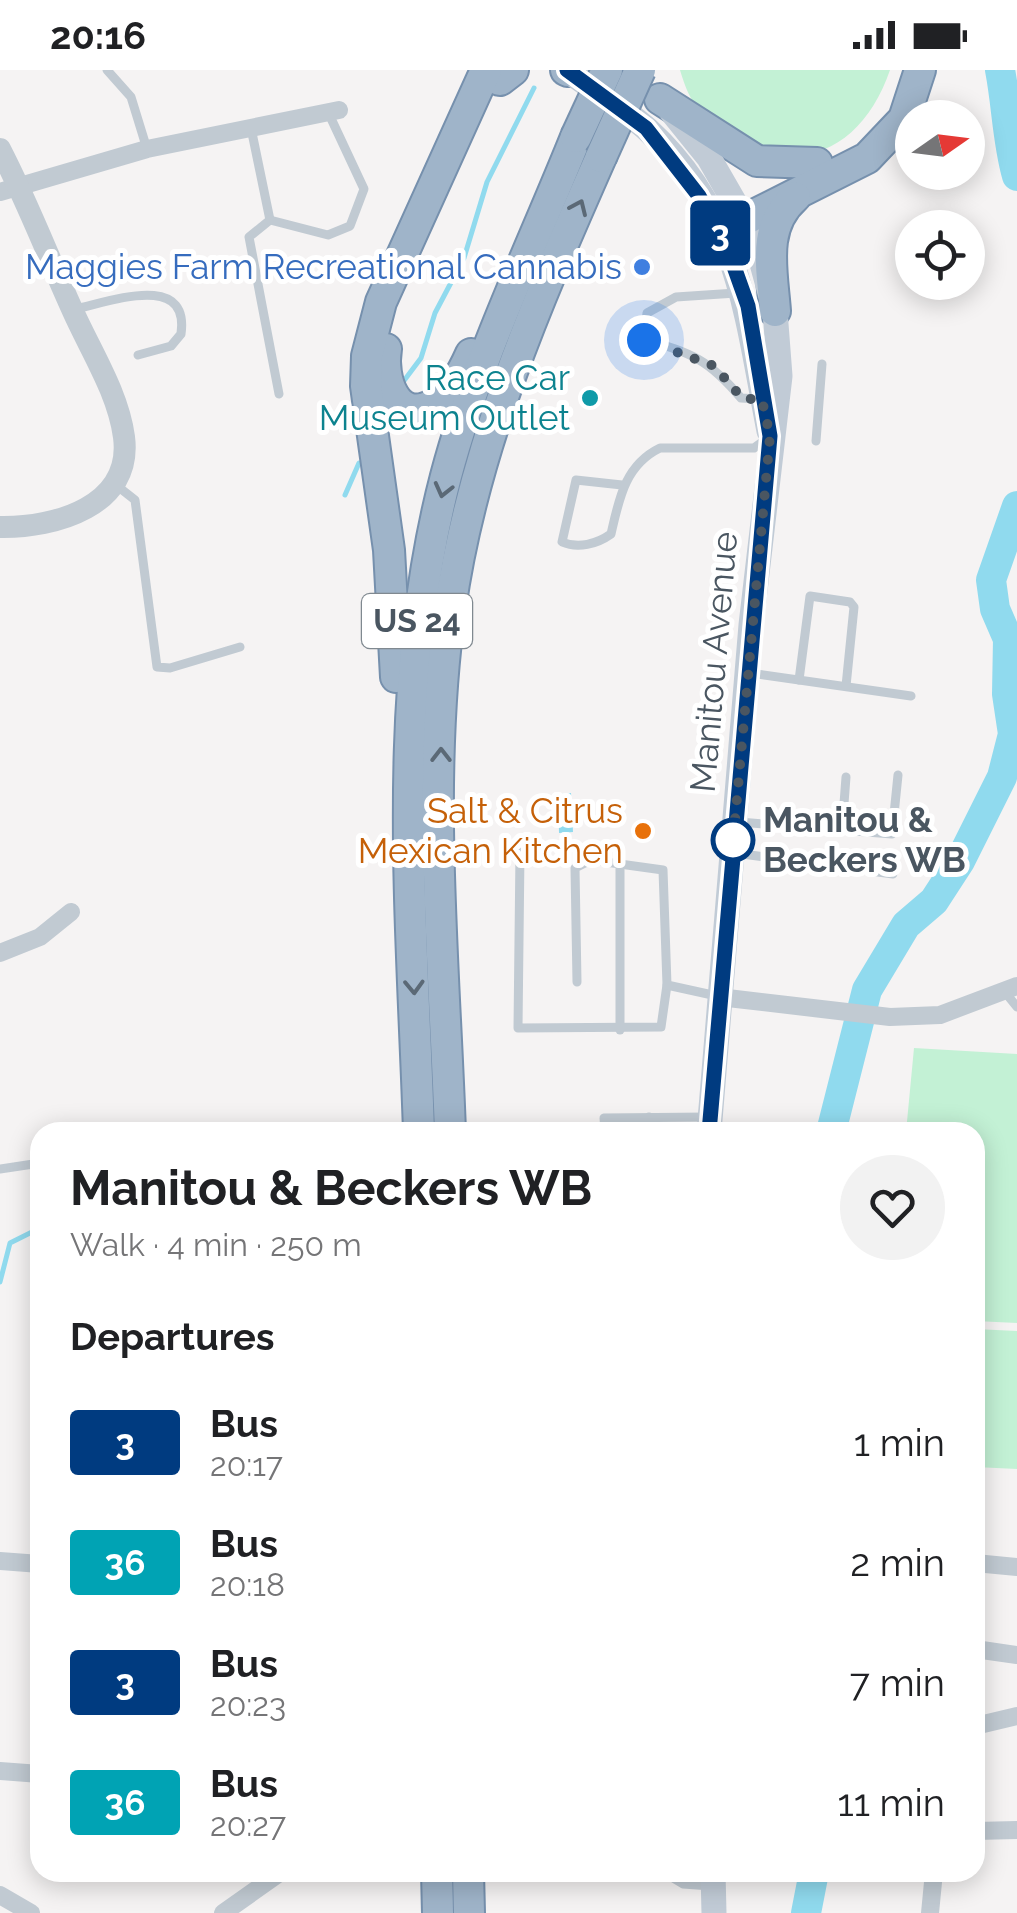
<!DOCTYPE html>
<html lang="en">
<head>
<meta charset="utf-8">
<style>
  body { margin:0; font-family:Raleway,sans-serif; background:#f2f2f2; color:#202124; height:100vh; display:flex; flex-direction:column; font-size:38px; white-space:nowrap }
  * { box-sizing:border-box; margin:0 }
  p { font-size:32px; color:#757577 }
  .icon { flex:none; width:55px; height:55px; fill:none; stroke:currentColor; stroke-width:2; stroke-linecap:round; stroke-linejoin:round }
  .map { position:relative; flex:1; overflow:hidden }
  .details { position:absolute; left:30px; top:1052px; width:955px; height:760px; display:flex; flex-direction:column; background:#fff; border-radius:30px; box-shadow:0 5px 25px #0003 }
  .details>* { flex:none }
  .badge { padding:0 20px; border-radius:8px; font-size:35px; line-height:65px }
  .needle { width:65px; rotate:76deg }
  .tools { position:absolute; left:895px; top:30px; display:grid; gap:20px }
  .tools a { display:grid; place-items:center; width:90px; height:90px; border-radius:50%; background:#fff; box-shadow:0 5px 25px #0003; font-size:50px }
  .you { position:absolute; width:50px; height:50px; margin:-25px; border:8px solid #fff; border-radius:50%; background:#1a73e8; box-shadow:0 0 0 15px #1a73e833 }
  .map>.badge { position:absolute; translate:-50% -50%; box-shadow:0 0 0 5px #fff }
  h2 { padding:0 40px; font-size:38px; line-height:90px }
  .round { display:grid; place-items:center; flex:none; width:105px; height:105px; border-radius:52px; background:#f2f2f2 }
  .overview { display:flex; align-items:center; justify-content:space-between; height:170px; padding:0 40px }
  h1 { font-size:48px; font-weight:700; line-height:75px }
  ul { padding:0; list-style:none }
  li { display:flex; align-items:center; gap:30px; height:120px; padding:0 40px }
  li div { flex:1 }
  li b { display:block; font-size:38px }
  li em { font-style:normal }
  li .badge { min-width:110px; font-weight:700; text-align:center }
  .status { display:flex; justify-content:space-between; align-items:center; height:70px; padding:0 50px; background:#fff; direction:ltr }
  .status svg { height:28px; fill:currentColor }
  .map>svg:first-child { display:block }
  .green { fill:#c3f1d5 }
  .water { fill:#90daee }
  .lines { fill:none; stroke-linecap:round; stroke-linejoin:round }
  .stream { stroke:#90daee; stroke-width:5 }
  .river { stroke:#90daee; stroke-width:30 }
  .trunk-casing { stroke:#7690ad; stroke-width:34 }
  .service { stroke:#c1cad2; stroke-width:9 }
  .minor { stroke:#c1cad2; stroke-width:18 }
  .tertiary { stroke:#c1cad2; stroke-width:22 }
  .secondary { stroke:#c1cbd6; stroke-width:25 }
  .trunk { stroke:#9fb4c9; stroke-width:30 }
  .trunk-bridge-casing { stroke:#7690ad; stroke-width:34; stroke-linecap:butt }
  .trunk-bridge { stroke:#9fb4c9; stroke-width:30 }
  .oneway { stroke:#5b6976 }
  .line-casing { stroke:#fff; stroke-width:22 }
  .line { stroke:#003b80; stroke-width:15 }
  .walk { stroke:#4a5661; stroke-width:10; stroke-dasharray:0 18 }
  .shop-dot { fill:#3f7fe0; stroke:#fff; stroke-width:4 }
  .culture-dot { fill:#0f9aa8; stroke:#fff; stroke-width:4 }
  .food-dot { fill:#e8710a; stroke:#fff; stroke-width:4 }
  .stop-dot { fill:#fff; stroke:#003b80; stroke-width:5 }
  .labels { text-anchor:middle; stroke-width:10; stroke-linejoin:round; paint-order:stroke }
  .shield { fill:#fff; stroke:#808990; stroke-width:2.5 }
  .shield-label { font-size:32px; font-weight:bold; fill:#4a5661 }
  .shop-label { font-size:35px; fill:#366cbe; stroke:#fff; text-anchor:end }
  .culture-label { font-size:35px; fill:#0d838f; stroke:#fff; text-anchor:end }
  .street-label { font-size:35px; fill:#4a5661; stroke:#fff }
  .food-label { font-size:35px; fill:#c56008; stroke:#fff; text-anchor:end }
  .stop-label { font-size:35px; font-weight:bold; fill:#4a5661; stroke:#fff; text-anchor:start }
</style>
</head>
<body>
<div class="status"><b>20:16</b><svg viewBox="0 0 49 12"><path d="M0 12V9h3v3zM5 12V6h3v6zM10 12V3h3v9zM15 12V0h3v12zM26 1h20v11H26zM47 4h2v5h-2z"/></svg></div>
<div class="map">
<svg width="1017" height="1843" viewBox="0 0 1017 1843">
  <rect width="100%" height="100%" fill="#f5f3f3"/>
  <!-- green -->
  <g class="green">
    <path d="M 680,0 L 890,0 C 865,73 806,109 735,69 C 704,52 690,35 680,0 Z"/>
    <polygon points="914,978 1017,984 1017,1253 975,1251 975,1062 906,1062"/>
    <polygon points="975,1259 1017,1261 1017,1399 975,1397"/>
  </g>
  <!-- water -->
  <polygon class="water" points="571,723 573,762 559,763 558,729 559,724"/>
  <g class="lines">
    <!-- stream -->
    <g class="stream">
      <polyline points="403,312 421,288 435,243 464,188 487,112 534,18"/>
      <polyline points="345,425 359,393"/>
      <polyline points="0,1212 10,1173 40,1158"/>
    </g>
    <!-- river -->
    <g class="river">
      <path d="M 1000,0 C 1007,36 1007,71 1017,106"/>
      <polyline points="831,1062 867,920 906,855 934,831 960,791 1002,707 1013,664 1007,624 1008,569 995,539 991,510 1017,436"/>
      <polyline points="806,1843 814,1802"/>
    </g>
    <!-- trunk casing -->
    <g class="trunk-casing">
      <g id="trunk">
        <polyline points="566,0 568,1"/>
        <polyline points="500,10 513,0"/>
        <polyline points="660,29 757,91 817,93"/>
        <polyline points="714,152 746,149 867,88 904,49 920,0"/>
        <path d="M 775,241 C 772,200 761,157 795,127"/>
        <path d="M 386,279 C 381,307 395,356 434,334 C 452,324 463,302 471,284"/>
        <polyline points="396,607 389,480 366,316 367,286 381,232 486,0"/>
        <path d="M 419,1062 C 412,845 390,620 446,406 C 477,289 531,179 576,67"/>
        <path d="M 450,1062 C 444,890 426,711 450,539 C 472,380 537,232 601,87"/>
        <polyline points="437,1802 438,1843"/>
        <polyline points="468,1802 469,1843"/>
      </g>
    </g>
    <!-- service -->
    <g class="service">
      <polyline points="107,0 131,27 147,79"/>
      <polyline points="251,58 270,150 249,167 279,324"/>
      <polyline points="270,150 328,165 350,156 364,119 328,42"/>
      <path d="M 736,223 L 676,227 L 647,243 L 644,269 C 693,284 708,289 741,328 L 758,329"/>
      <path d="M 75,239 C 109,232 190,201 181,264 L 171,276 L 138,285"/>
      <polyline points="816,371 822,294"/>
      <polyline points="116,415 135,430 157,597 170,598 240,577"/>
      <path d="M 622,415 L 576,410 L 562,472 C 578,479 597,474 611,464 C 619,429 625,395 660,378 L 754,378 L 768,368"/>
      <polyline points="750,603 911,626"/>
      <polyline points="799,610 810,526 850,532 854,537 846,616"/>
      <polyline points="739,752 892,764 898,705"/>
      <polyline points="842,760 846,707"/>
      <polyline points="520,782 518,958 661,957 667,915"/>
      <polyline points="735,783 893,804"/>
      <polyline points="620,797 620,960"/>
      <polyline points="577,912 575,798 591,790 663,800 667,915 717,926"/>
      <polyline points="1004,921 1017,937"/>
      <polyline points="649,1047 649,1062"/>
      <polyline points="605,1062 604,1048 708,1047"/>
      <polyline points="0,1099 40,1093"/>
      <polyline points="663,1802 683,1814 711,1816"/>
    </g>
    <!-- minor -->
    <g class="minor">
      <polyline points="0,122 147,79 339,40"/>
      <polyline points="0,883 40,867 71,842"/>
      <polyline points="719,927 890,947 940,945 1017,916"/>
      <polyline points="0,1491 40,1494"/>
      <polyline points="975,1493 1017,1497"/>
      <polyline points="975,1579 1017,1585"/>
      <polyline points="975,1656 1017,1646"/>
      <polyline points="0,1701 40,1704"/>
      <polyline points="975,1761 1017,1760"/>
      <polyline points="0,1825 31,1843"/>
      <polyline points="223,1843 281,1802"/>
      <polyline points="930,1843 934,1802"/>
    </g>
    <!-- tertiary -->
    <path class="tertiary" d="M 0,79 C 27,131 48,186 72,239 C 90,280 118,322 124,367 C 133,436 55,458 0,457"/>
    <!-- secondary -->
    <g class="secondary">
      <path d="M 567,0 C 594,20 623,38 648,60 C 739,143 747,249 769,361"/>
      <polyline points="671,41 709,88 755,168 775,241 780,306 751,555 709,1062"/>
      <polyline points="713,1802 714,1843"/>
    </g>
    <!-- trunk -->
    <use href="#trunk" class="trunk"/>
    <!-- trunk-bridge casing -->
    <g class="trunk-bridge-casing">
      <g id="trunk-bridge">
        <polyline points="576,67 607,0"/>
        <polyline points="601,87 640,0"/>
      </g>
    </g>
    <!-- trunk-bridge -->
    <use href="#trunk-bridge" class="trunk-bridge"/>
  </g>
  <!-- one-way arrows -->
  <defs><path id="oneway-chevron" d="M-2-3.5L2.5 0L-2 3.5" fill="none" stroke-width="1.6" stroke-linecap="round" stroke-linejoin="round" transform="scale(2.5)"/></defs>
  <g class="oneway">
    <use href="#oneway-chevron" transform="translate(579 137) rotate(-66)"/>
    <use href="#oneway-chevron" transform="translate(443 420) rotate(104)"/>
    <use href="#oneway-chevron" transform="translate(441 685) rotate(-90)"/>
    <use href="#oneway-chevron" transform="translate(414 917) rotate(88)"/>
  </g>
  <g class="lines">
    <!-- line casing -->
    <g class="line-casing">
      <polyline id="line" points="567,0 646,58 699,126 727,177 748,236 770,366 709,1062"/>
    </g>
    <!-- line -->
    <use href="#line" class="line"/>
    <!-- walk -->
    <polyline class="walk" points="644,270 714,296 742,328 762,330 770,366 732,783 733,770"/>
  </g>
  <!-- markers -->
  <circle class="shop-dot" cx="642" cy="197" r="10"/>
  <circle class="culture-dot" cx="590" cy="328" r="10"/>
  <circle class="food-dot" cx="643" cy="761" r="10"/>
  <circle class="stop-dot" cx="733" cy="770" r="20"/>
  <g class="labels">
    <!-- shield labels -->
    <rect class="shield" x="362" y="524" width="110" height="54" rx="8"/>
    <g class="shield-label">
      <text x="417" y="562">US 24</text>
    </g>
    <!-- shop labels -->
    <g class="shop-label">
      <text x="622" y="209">Maggies Farm Recreational Cannabis</text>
    </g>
    <!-- culture labels -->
    <g class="culture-label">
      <text x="570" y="320">Race Car<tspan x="570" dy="40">Museum Outlet</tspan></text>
    </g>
    <!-- street labels -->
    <g class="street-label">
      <text transform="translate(714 592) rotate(-85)" y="12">Manitou Avenue</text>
    </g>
    <!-- food labels -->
    <g class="food-label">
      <text x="623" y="753">Salt &amp; Citrus<tspan x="623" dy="40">Mexican Kitchen</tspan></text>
    </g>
    <!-- stop labels -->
    <g class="stop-label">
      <text x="763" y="762">Manitou &amp;<tspan x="763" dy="40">Beckers WB</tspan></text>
    </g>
  </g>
</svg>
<div class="tools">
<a><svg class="needle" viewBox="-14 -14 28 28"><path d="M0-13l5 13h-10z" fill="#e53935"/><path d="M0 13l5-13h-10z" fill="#757577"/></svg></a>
<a><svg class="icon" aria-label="locate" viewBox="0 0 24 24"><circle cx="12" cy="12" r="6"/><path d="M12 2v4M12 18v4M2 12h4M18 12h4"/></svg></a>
</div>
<div class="you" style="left:644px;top:270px"></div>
<b class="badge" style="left:720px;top:163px;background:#003b80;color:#fff">3</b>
<section class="details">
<div class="overview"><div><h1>Manitou &amp; Beckers WB</h1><p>Walk · 4 min · 250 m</p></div><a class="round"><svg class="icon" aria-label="heart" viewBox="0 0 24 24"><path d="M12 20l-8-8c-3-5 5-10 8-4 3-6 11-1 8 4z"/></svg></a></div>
<h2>Departures</h2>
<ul>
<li><span class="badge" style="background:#003b80;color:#fff">3</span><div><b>Bus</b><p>20:17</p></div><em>1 min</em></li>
<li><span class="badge" style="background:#00a3b4;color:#fff">36</span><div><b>Bus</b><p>20:18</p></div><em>2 min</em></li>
<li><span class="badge" style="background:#003b80;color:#fff">3</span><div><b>Bus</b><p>20:23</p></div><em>7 min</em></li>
<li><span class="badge" style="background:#00a3b4;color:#fff">36</span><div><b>Bus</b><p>20:27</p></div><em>11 min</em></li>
</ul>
</section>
</div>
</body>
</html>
